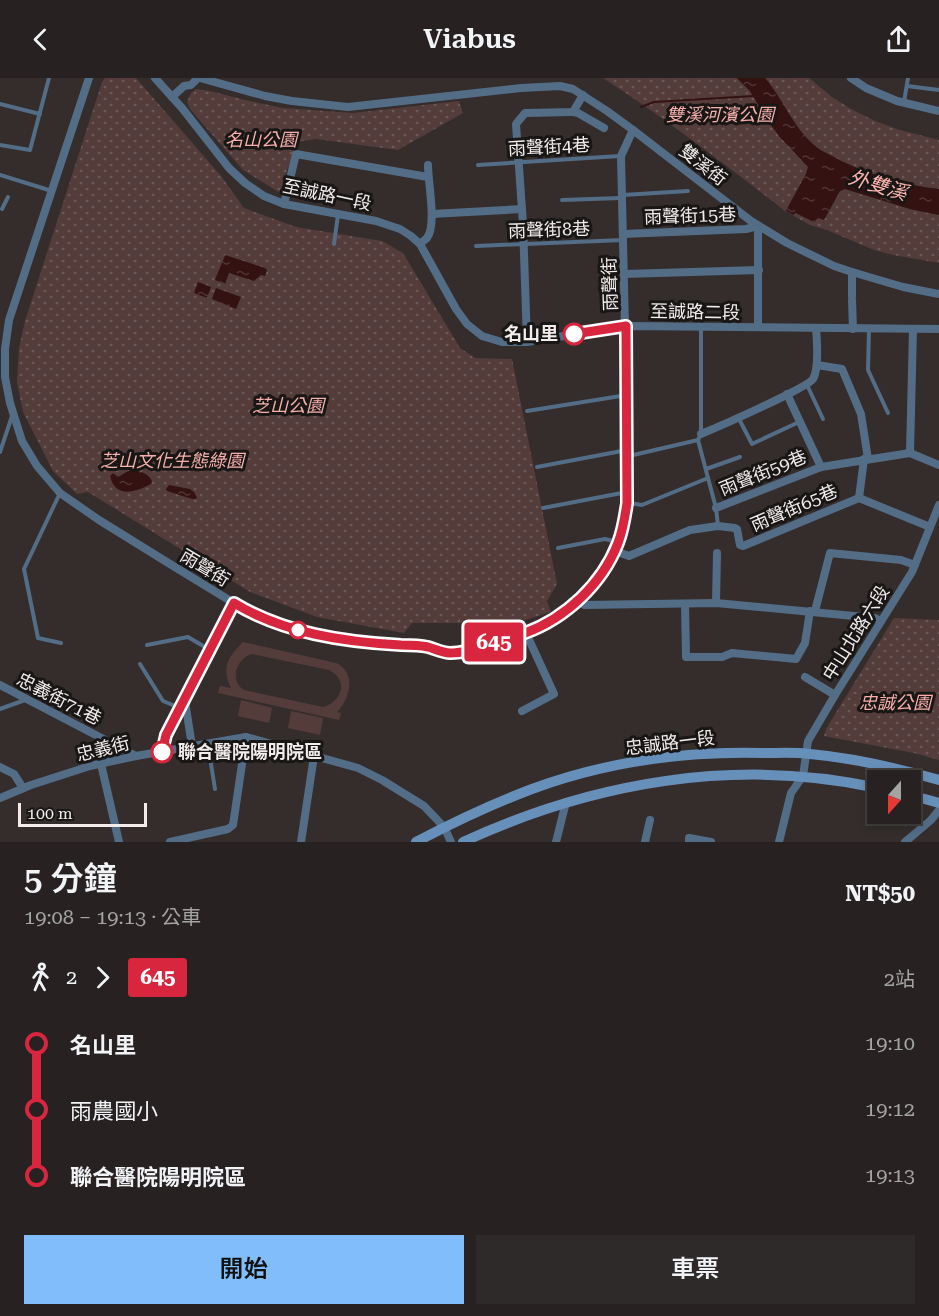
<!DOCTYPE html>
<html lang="zh-TW">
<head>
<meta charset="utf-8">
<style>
  body { margin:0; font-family:"Roboto Serif","Noto Sans TC",serif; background:#2f2a2a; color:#f1f3f6; height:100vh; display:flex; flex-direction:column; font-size:22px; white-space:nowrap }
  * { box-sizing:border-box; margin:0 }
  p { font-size:20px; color:#a4a4a5 }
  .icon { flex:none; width:33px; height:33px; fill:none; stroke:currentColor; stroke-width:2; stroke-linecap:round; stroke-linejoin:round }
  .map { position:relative; height:764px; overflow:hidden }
  .drawer { display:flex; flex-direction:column; background:#272221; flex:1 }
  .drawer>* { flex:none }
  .badge { padding:0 12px; border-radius:4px; font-size:21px; line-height:39px }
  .needle { width:39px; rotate:201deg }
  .fabs { position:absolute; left:867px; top:692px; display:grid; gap:12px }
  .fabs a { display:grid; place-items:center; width:54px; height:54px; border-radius:0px; background:#272221; box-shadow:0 3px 9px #0003,0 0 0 2px #433f3f; font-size:30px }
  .scale { position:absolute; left:18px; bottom:15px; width:129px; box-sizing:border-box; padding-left:6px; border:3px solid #f2edec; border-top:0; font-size:16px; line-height:21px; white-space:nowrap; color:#f2edec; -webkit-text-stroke:4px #191616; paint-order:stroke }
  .map>.badge { position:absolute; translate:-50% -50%; box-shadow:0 0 0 3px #fff }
  .legs { display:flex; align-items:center; gap:9px; height:66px; padding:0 24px; font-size:20px }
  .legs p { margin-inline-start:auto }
  .headline { display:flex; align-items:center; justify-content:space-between; height:102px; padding:0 24px }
  h1 { font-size:33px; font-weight:600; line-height:45px }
  .primary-button { display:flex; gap:12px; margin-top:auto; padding:12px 24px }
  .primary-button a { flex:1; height:69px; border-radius:0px; background:#81bdfa; color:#111; font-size:24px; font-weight:600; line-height:69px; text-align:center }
  .primary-button a+a { background:#2f2a2a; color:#f1f3f6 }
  ul { padding:0 24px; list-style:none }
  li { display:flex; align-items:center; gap:21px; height:66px; font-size:22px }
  li i { display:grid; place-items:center; width:9px; height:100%; margin:0 8px; background:currentColor }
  li i::after { content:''; width:15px; height:15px; margin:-8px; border:4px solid; border-radius:50%; background:#272221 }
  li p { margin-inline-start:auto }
  li:first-child i { background:linear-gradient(#0000 50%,currentColor 0) }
  li:last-child i { background:linear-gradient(currentColor 50%,#0000 0) }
  header { display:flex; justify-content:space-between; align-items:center; height:78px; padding:0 24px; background:#272221; font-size:27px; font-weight:600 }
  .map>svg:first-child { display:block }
  .park { fill:url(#park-dots) }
  .pitch { fill:#543c3b; fill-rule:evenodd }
  .water { fill:url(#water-ripples) }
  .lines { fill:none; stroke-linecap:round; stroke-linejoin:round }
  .stream { stroke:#331211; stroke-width:2 }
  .lane { stroke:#536d87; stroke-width:4 }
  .street { stroke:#536d87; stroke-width:8 }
  .secondary { stroke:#668fb9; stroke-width:10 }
  .line-1-casing { stroke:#fff; stroke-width:14 }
  .line-1 { stroke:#d7263d; stroke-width:9 }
  .stop-1-dot { fill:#fff; stroke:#d7263d; stroke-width:3 }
  .labels { text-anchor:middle; stroke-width:6; stroke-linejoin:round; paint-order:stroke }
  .park-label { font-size:18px; font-style:italic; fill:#f6afaa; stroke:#191616 }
  .street-label { font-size:18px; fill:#f2edec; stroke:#191616 }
  .stop-label { font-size:18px; font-weight:bold; fill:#f2edec; stroke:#191616; text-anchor:end }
  .water-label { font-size:20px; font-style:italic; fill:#fbb3ae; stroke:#191616 }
</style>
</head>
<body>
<header><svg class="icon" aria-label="back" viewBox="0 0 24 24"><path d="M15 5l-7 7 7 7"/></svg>Viabus<svg class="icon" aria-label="share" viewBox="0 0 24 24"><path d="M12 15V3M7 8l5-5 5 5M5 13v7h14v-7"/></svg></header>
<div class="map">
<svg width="939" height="764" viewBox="0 0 939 764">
  <defs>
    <pattern id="park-dots" width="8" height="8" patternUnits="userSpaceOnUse" patternTransform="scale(1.5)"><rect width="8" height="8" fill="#543c3b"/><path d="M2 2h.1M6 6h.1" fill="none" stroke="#6d5858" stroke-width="1.8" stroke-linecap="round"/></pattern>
    <pattern id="water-ripples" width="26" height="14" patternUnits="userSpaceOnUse" patternTransform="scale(1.5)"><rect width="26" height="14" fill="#331211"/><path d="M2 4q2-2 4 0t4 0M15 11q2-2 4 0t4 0" fill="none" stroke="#513534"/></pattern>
  </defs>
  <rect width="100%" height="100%" fill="#342d2c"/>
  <!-- park -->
  <g class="park">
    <polygon points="105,0 136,0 221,98 244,130 296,149 382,163 403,175 460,270 475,280 512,281 557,506 547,523 551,534 486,554 478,545 412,545 404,555 317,539 250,514 88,414 77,416 53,393 23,334 17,304 19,270 25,243 102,4"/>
    <path d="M 603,0 L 737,0 L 750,13 L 766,40 L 779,58 L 808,89 L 806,96 L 786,132 L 795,135 L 814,144 L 840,113 L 845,111 L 910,131 L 939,137 L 939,185 L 893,177 L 874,172 L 827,152 L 810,147 L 785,133 C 726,87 666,41 603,0 Z"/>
    <path d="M 765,0 L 809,0 L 832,19 L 851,31 L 875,43 L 900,52 L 939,62 L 939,111 C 902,107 862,95 830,77 C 824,74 818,71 814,67 C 793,49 783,21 765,0 Z"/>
    <polygon points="196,11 210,13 249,23 283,30 353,35 459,23 463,35 398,72 316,61 296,64 280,115 243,92 190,31 187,24 191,15"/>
    <polygon points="894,540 939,542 939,682 914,675 824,658 826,651"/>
  </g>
  <!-- pitch -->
  <g class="pitch">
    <path d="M 243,564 L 336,585 C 357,595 350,620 337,634 L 341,635 L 339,642 L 218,615 L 220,608 L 231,610 C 221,589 228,579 243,564 ZM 252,576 L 329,592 C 349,602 342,624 323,629 L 244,612 C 229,603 236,580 252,576 Z"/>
    <polygon points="241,622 272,630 269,645 238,638"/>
    <polygon points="291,633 323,640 320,657 288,650"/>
  </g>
  <!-- water -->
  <g class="water">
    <path d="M 737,0 L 765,0 C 783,21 793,49 814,67 C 818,71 824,74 830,77 C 862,95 902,107 939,111 L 939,137 L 910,131 L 845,111 L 840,113 L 824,142 L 818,140 L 814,144 L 796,135 L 793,137 L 786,133 L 806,96 L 808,89 L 779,58 L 766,40 L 750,13 Z"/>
    <path d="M 225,177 L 265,190 L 267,192 L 265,198 L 261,197 L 254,203 L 229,195 L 225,206 L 215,202 C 218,193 222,186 225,177 Z"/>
    <polygon points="198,204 211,209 207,220 194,215"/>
    <polygon points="216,210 241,219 236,231 212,221"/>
    <path d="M 130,392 C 138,393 148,394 152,403 L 151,406 C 136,414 115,421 110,398 L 113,395 L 118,399 Z"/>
    <polygon points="169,407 190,411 194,414 197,420 195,421 192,421 167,413 166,411"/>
  </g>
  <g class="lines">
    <!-- stream -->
    <polyline class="stream" points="641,29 654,24 754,18"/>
    <!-- lane -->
    <g class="lane">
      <polyline points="907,8 939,12"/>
      <polyline points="904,24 908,0"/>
      <polyline points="0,26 40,36"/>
      <polyline points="0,67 30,72 49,0"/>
      <polyline points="478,87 620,78"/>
      <polyline points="0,97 52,113"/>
      <polyline points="623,117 688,113"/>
      <polyline points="562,122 621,120"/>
      <polyline points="2,131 8,119"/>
      <polyline points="524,146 558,143"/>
      <polyline points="334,166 338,137"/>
      <polyline points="476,168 623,162"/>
      <polyline points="701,249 701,356 698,362 708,400"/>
      <polyline points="869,251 868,292 888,335"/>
      <polyline points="807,307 823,341"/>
      <polyline points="527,333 627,317"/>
      <polyline points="738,339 752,366 799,344"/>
      <polyline points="0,374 12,338"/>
      <polyline points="629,378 698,362"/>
      <polyline points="537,389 627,372"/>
      <polyline points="706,391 740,379"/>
      <polyline points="60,415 24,491 38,560 61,565"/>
      <polyline points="629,425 642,427 708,400 716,430 718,448"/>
      <polyline points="543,430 627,414"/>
      <polyline points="558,470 605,461 617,464"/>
      <polyline points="147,567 188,559 210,572"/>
      <polyline points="140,586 163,623 180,630"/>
      <polyline points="0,631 25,622"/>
      <polyline points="208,667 215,711"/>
    </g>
    <!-- street -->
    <g class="street">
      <polyline points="89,0 9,242 5,271 5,299 10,325 22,363 37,388 60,415 99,442 170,486 242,530 275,545 304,553 336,560 370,565 427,569 448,576 464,573 526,555 543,547 562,536 576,525 594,506 615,473 624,446 628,425 628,378 621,78 633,52"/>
      <polyline points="155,0 182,30 229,90 245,105 264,118 284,126 376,143 400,151 411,158 420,166 456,231 467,246 482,258 502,264 527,264 626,248 939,251"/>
      <polyline points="200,0 265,18 292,23 348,29 521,10 560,8 573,11 607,33 633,52 751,143 787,165 834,188 852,194 903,209 939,216"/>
      <polyline points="851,0 866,10 897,23 939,33"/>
      <polyline points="172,19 184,8 191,7 198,0"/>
      <polyline points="573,34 578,35 604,50"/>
      <polyline points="284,126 296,76 428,99"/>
      <polyline points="432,136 522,131"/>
      <polyline points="623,156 746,151 758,148 758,249"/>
      <path d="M 420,166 C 422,164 425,162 427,160 C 437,147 428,105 428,87"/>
      <polyline points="852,194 852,218"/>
      <polyline points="624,196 759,192"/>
      <polyline points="852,222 853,251"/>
      <polyline points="527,264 523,146 516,46 525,35 573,34 583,17"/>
      <polyline points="817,287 842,291 861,336 868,381"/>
      <polyline points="787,316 821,389"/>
      <path d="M 701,356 C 718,349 807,310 813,301 C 819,291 817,262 816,250"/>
      <polyline points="910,375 913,251"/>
      <polyline points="859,420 930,449"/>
      <polyline points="716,430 821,389 910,375 939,387"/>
      <polyline points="615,473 629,478 690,452 718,448 735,450 737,451 740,467 743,468 859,420 864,381"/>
      <polyline points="580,521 584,527 716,525 875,540 881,543"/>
      <polyline points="716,525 717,475"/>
      <polyline points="685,526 686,579 722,579 732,575 796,581 805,565 810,533"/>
      <polyline points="815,533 830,475 901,482 915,487"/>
      <polyline points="805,599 835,617"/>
      <polyline points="0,607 136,678"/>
      <polyline points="185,623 192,668"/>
      <polyline points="522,633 554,616 526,555"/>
      <polyline points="162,674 166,657 234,525"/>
      <polyline points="101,686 119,764"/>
      <polyline points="0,689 14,696 23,710"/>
      <polyline points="0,720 31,707 90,688 136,678 246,659 358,690 382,702 424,728 444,749 451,764"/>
      <polyline points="170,764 228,751 233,747 246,659"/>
      <polyline points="301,764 314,678"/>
      <polyline points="556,764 566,724"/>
      <polyline points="645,764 650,742"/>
      <polyline points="689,764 689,760 711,764"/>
      <polyline points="779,764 791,715 803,698 808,663 835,617 912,494 939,427"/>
      <polyline points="905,764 931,742 939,732"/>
    </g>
    <!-- secondary -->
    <g class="secondary">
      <polyline points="910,717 939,725"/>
      <path d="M 416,764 C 454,744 492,726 532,711 C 605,684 686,673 764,675 C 779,675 795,674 810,676 C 854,680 897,690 939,702"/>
      <path d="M 463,764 C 593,704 736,679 878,710"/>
    </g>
  </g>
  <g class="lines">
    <!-- line-1 casing -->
    <g class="line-1-casing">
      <path id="line-1" d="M 162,674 L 166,657 L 234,525 C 283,555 344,564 401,567 C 410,567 419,567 428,569 C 435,571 443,575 450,575 C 467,575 483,568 499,563 C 508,560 517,558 525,555 C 566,540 602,506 618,465 C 623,452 625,439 627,425 L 626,248 L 574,256"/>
    </g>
    <!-- line-1 -->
    <use href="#line-1" class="line-1"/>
  </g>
  <!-- markers -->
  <g class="stop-1-dot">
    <circle cx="574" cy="256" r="10"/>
    <circle cx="298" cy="552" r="8"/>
    <circle cx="162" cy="674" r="10"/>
  </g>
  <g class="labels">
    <!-- park labels -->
    <g class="park-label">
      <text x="720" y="43">雙溪河濱公園</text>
      <text x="261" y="68">名山公園</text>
      <text x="288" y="334">芝山公園</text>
      <text x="172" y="389">芝山文化生態綠園</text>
      <text x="895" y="631">忠誠公園</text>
    </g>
    <!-- street labels -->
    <g class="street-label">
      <text transform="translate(549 69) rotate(-3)" y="6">雨聲街4巷</text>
      <text transform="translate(703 87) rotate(38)" y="6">雙溪街</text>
      <text transform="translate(327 117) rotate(12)" y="6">至誠路一段</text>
      <text transform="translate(690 138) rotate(-2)" y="6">雨聲街15巷</text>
      <text transform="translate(549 152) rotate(-2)" y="6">雨聲街8巷</text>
      <text transform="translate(610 206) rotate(-92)" y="6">雨聲街</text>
      <text transform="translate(695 234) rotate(1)" y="6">至誠路二段</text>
      <text transform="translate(763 395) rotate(-22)" y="6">雨聲街59巷</text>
      <text transform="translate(794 430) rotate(-23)" y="6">雨聲街65巷</text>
      <text transform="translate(205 490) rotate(31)" y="6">雨聲街</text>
      <text transform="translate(856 555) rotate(-58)" y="6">中山北路六段</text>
      <text transform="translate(59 621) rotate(27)" y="6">忠義街71巷</text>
      <text transform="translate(670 665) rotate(-7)" y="6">忠誠路一段</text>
      <text transform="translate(103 671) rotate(-14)" y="6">忠義街</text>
    </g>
    <!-- stop labels -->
    <g class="stop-label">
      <text x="558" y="262">名山里</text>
      <text x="178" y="680" text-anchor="start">聯合醫院陽明院區</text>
    </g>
    <!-- water labels -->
    <g class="water-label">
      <text transform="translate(878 107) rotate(17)" y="7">外雙溪</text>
    </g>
  </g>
</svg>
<div class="fabs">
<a><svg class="needle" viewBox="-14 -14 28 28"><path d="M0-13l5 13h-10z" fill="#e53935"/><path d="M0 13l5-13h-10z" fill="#a4a4a5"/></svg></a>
</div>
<div class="scale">100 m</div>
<b class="badge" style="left:494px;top:564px;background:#d7263d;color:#fff">645</b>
</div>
<section class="drawer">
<div class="headline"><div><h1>5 分鐘</h1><p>19:08 – 19:13 · 公車</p></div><b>NT$50</b></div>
<div class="legs"><svg class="icon" aria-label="walk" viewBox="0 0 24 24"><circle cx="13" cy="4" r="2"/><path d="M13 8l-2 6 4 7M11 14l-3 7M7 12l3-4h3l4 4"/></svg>2<svg class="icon" aria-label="forward" viewBox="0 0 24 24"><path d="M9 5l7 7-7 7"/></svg><b class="badge" style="background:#d7263d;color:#fff">645</b><p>2站</p></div>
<ul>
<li><i style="color:#d7263d"></i><b>名山里</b><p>19:10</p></li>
<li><i style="color:#d7263d"></i><span>雨農國小</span><p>19:12</p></li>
<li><i style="color:#d7263d"></i><b>聯合醫院陽明院區</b><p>19:13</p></li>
</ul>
<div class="primary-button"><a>開始</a><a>車票</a></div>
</section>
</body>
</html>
